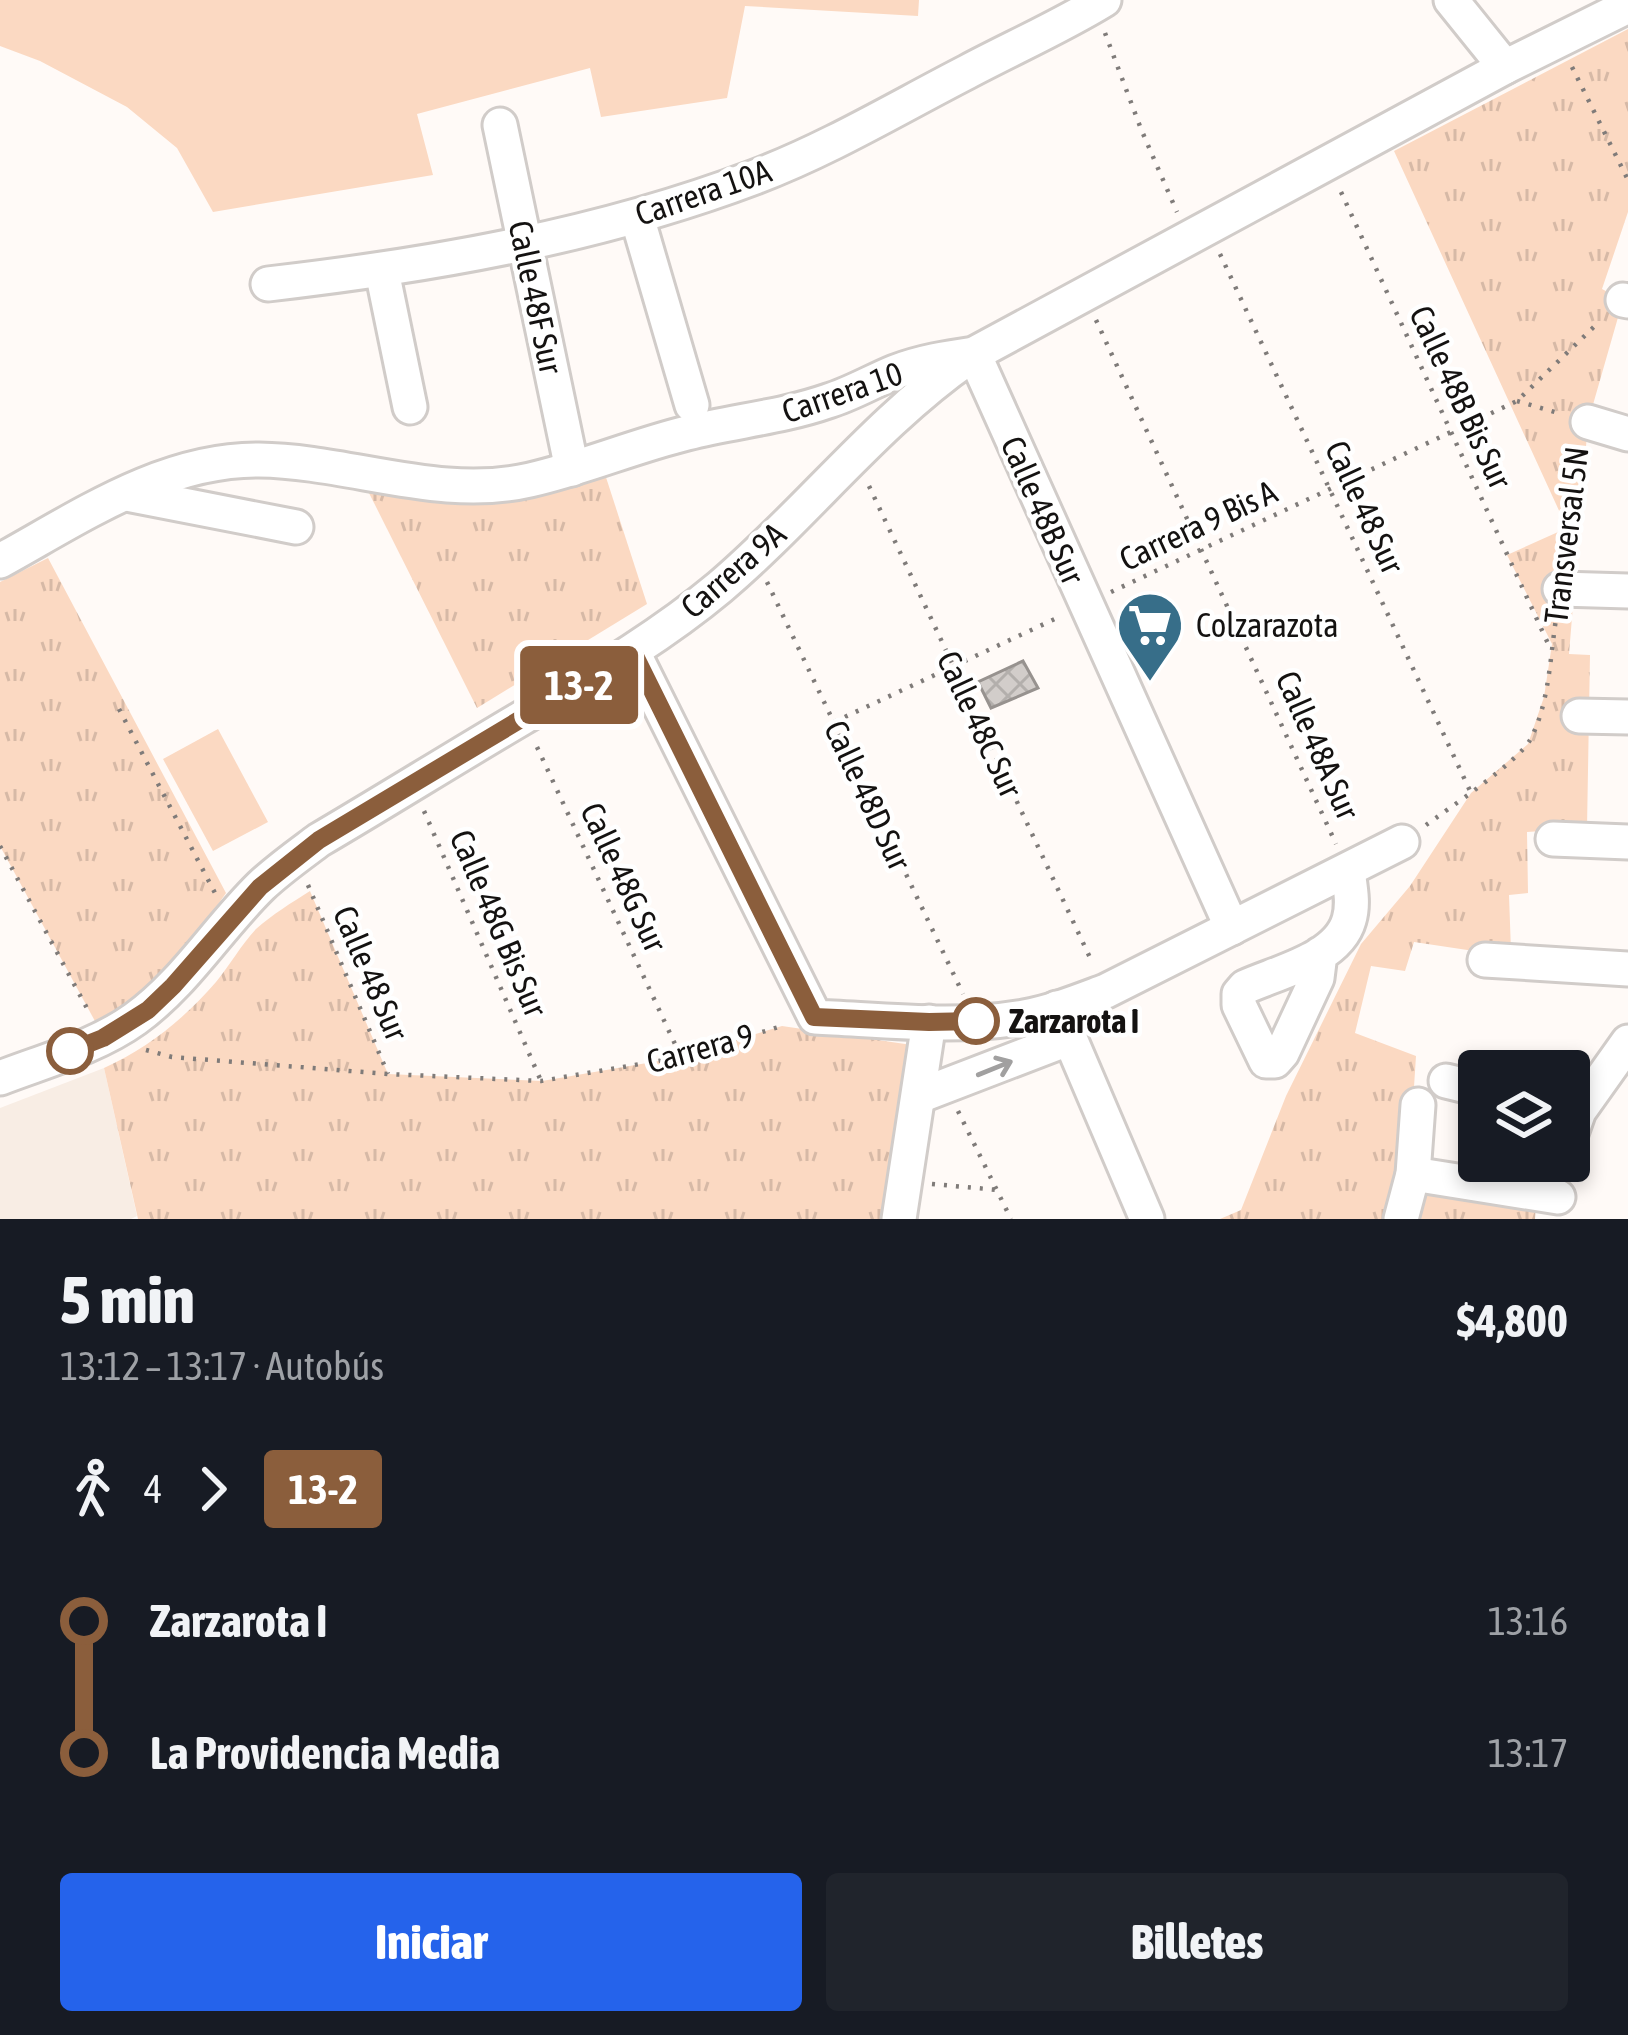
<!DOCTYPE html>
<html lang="es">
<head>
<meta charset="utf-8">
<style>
  body { margin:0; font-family:"Asap Condensed",sans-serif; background:#20242c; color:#f1f3f6; height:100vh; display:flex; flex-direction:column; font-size:45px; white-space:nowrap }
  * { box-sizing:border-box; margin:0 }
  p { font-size:39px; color:#9ea1a6 }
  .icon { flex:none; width:66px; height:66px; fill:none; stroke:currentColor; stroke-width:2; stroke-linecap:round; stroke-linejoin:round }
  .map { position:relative; height:1219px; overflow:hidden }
  .panel { display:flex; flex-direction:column; background:#171b24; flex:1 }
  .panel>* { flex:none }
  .badge { padding:0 24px; border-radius:9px; font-size:42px; line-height:78px }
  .buttons { position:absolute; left:1458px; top:1050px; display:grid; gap:24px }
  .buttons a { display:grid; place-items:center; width:132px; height:132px; border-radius:12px; background:#171b24; box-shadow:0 6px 18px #0003; font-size:60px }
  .map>.badge { position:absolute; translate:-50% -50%; box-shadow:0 0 0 6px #fff }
  .legs { display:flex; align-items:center; gap:18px; height:132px; padding:0 60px; font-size:39px }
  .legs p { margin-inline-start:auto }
  .overview { display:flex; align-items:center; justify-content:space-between; height:204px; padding:0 60px }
  h1 { font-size:66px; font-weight:800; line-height:90px }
  .button { display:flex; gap:24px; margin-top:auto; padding:24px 60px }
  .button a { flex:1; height:138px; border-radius:12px; background:#2563eb; color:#fff; font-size:48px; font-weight:800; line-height:138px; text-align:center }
  .button a+a { background:#20242c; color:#f1f3f6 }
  ul { padding:0 60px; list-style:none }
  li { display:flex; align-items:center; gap:42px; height:132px; font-size:45px }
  li i { display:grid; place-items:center; width:18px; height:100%; margin:0 15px; background:currentColor }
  li i::after { content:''; width:30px; height:30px; margin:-15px; border:9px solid; border-radius:50%; background:#171b24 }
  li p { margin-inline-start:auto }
  li:first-child i { background:linear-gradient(#0000 50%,currentColor 0) }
  li:last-child i { background:linear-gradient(currentColor 50%,#0000 0) }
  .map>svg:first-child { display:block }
  .built { fill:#f8ede4 }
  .grass { fill:#fbd9c2 }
  .park { fill:url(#park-tufts) }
  .building { fill:url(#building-cross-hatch); stroke:#97928f; stroke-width:3 }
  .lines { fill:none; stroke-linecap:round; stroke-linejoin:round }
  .minor-casing { stroke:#d1ccc9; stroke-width:39 }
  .path { stroke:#7f7b79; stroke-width:4.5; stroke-dasharray:3 9; stroke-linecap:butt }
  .minor { stroke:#fff; stroke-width:33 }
  .oneway { stroke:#a1a0a0 }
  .line-1-casing { stroke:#fff; stroke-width:27 }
  .line-1 { stroke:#8b5e3c; stroke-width:18 }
  .stop-1-dot { fill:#fff; stroke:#8b5e3c; stroke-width:6 }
  .labels { text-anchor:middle; stroke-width:9; stroke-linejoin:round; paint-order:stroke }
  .street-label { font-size:33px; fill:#141211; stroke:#fff }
  .poi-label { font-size:33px; fill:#141211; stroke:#fff; text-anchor:start }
  .stop-label { font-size:33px; font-weight:bold; fill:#141211; stroke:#fff; text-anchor:start }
</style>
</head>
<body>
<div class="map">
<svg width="1628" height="1219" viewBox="0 0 1628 1219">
  <defs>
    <pattern id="park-tufts" width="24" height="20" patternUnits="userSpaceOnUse" patternTransform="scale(3)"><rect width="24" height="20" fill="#fbd9c2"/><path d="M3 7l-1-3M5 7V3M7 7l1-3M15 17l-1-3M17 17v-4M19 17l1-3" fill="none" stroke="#d6b9a6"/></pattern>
    <pattern id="building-cross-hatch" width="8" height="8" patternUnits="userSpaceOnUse" patternTransform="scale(3)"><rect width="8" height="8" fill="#d2cdca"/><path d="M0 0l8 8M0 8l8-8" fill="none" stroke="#b3afac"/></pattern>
  </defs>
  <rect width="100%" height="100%" fill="#fffaf7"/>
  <!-- built -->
  <polygon class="built" points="104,1068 137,1216 131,1219 0,1219 0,1108"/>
  <!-- grass -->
  <g class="grass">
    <polygon points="0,0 919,0 918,16 745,6 727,98 601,117 590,68 417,114 433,175 213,212 177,148 127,107 40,61 0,46"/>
    <polygon points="218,729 268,822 213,851 163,759"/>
  </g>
  <!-- park -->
  <g class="park">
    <polygon points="1628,29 1628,212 1602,289 1623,300 1588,422 1569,654 1590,655 1587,828 1527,832 1528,893 1509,895 1511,951 1474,951 1414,942 1405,971 1371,966 1355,1033 1416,1056 1408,1180 1536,1203 1535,1219 1220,1219 1241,1210 1286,1096 1361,944 1410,886 1471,793 1528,744 1544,697 1552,644 1507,555 1567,528 1394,151"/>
    <polygon points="603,468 647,604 477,708 366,487"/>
    <path d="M 48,558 L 226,893 C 190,945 153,992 96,1023 L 0,846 L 0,582 Z"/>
    <path d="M 310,891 L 388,1074 L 542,1081 L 676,1058 L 782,1026 L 912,1045 L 883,1219 L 138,1219 L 104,1068 C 148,1048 184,1019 216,982 C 230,965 241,945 256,929 C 273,914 291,903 310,891 Z"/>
  </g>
  <!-- building -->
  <polygon class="building" points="1023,661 1038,688 991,708 978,682"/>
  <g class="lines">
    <!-- minor casing -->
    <g class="minor-casing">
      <g id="minor">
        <polyline points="1451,0 1505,67"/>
        <polyline points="500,125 572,469"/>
        <polyline points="637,217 692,405"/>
        <polyline points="382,271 410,407"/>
        <path d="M 268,284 C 433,265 599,236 755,177 C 829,149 897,108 967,72 C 1012,48 1060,27 1104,0"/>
        <polyline points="1623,300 1628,301"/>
        <polyline points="974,354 1232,928"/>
        <polyline points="1588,422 1628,434"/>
        <polyline points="127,494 296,527"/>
        <path d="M 0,561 C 80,517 164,459 259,460 C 349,461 440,501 530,480 C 583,468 634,446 687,433 C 734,421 782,417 828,401 C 851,394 873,381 895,372 C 921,362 947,358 974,354 L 1505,67 L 1628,6"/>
        <polyline points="1560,589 1628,591"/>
        <path d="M 633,652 L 815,1017 C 883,1020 956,1029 1024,1017 C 1052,1012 1079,1001 1106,991 L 1402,842"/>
        <polyline points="1579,716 1628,717"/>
        <polyline points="1553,839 1628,842"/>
        <path d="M 1320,954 L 1317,978 L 1282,1053 L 1275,1061 L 1266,1061 L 1239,1005 L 1239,994 L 1245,987 C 1278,972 1338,959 1349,920 C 1354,904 1350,886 1348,871"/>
        <polyline points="1485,960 1628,969"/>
        <polyline points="1057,1008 1147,1219"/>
        <path d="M 0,1078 C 44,1061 96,1047 135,1019 C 185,983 217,929 261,886 C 279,869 299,855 319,840 C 387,800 454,758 522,718 C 591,677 659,638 720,587 C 806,514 875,423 968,358"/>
        <polyline points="1446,1081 1479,1089"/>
        <polyline points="919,1096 1070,1038"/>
        <polyline points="1569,1139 1579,1111 1628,1042"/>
        <polyline points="1413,1174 1558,1197"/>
        <polyline points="899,1219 929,1022"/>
        <polyline points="1401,1219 1413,1174 1418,1105"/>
      </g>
    </g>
    <!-- path -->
    <g class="path">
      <polyline points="1105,33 1141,129 1177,212"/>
      <polyline points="1572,67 1628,180"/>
      <polyline points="1341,192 1551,650"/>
      <polyline points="1220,254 1471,793"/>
      <polyline points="1096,320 1336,844"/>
      <polyline points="1517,401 1558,413"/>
      <polyline points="869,486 1093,964"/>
      <polyline points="1564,560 1577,446"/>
      <polyline points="767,582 963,994"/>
      <polyline points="1111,592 1517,401 1600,321"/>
      <polyline points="119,709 215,893"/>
      <polyline points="834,722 1057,618"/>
      <polyline points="537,747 681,1057"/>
      <polyline points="424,811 541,1081"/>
      <path d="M 1426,825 C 1448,809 1519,761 1530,740 C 1549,705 1550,658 1556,619"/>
      <polyline points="0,846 89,1012"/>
      <polyline points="308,885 388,1074"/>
      <polyline points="146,1050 172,1057 388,1074 541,1081 681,1057 785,1025"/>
      <polyline points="958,1111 1011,1219"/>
      <polyline points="932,1184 998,1190"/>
    </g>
    <!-- minor -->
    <use href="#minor" class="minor"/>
  </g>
  <!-- one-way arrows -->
  <defs><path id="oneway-shaft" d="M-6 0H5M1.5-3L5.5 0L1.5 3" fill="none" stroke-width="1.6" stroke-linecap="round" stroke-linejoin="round" transform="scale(3)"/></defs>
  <use class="oneway" href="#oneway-shaft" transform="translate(995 1068) rotate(-22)"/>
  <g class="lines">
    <!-- line-1 casing -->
    <g class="line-1-casing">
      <polyline id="line-1" points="70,1051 103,1038 148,1010 173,986 260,887 319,840 633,652 814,1017 929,1022 976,1021"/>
    </g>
    <!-- line-1 -->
    <use href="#line-1" class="line-1"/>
  </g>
  <!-- icons -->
  <defs>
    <g id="supermarket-pin" transform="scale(3.45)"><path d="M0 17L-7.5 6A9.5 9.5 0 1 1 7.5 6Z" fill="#376e89" stroke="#fff"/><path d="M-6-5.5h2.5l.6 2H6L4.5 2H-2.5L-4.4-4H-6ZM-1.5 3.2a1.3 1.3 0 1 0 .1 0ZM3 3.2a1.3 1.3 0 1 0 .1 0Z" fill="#fff"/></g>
  </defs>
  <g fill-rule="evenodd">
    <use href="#supermarket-pin" x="1150" y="625"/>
  </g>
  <!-- markers -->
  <g class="stop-1-dot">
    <circle cx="976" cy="1021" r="21"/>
    <circle cx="70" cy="1051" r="21"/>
  </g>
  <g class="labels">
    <!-- street labels -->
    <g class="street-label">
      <text transform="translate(703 192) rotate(-19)" y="12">Carrera 10A</text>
      <text transform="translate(536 297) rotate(78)" y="12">Calle 48F Sur</text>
      <text transform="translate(842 392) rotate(-19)" y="12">Carrera 10</text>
      <text transform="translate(1461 397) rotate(65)" y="12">Calle 48B Bis Sur</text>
      <text transform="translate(1365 507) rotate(65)" y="12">Calle 48 Sur</text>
      <text transform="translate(1043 510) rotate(66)" y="12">Calle 48B Sur</text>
      <text transform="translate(1198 525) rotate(-25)" y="12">Carrera 9 Bis A</text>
      <text transform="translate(1566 535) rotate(-83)" y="12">Transversal 5N</text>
      <text transform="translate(733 570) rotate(-41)" y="12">Carrera 9A</text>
      <text transform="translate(980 724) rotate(65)" y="12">Calle 48C Sur</text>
      <text transform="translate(1318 745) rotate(66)" y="12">Calle 48A Sur</text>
      <text transform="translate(868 795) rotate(65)" y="12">Calle 48D Sur</text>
      <text transform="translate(624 877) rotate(65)" y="12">Calle 48G Sur</text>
      <text transform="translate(499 923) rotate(67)" y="12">Calle 48G Bis Sur</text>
      <text transform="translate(371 973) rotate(67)" y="12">Calle 48 Sur</text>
      <text transform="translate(700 1048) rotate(-15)" y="12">Carrera 9</text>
    </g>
    <!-- poi labels -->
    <g class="poi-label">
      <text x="1196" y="637">Colzarazota</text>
    </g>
    <!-- stop labels -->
    <g class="stop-label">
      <text x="1009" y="1033">Zarzarota I</text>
    </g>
  </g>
</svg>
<div class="buttons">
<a><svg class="icon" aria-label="layers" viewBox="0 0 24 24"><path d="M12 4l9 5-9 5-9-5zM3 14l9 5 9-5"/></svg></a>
</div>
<b class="badge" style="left:579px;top:685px;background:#8b5e3c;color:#fff">13-2</b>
</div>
<section class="panel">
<div class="overview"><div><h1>5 min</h1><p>13:12 – 13:17 · Autobús</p></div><b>$4,800</b></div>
<div class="legs"><svg class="icon" aria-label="walk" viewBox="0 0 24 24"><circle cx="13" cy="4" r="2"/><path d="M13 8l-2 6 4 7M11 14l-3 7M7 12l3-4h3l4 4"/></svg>4<svg class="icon" aria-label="forward" viewBox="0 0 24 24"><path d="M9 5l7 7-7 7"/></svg><b class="badge" style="background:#8b5e3c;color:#fff">13-2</b></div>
<ul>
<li><i style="color:#8b5e3c"></i><b>Zarzarota I</b><p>13:16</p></li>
<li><i style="color:#8b5e3c"></i><b>La Providencia Media</b><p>13:17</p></li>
</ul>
<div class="button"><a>Iniciar</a><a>Billetes</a></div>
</section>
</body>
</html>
